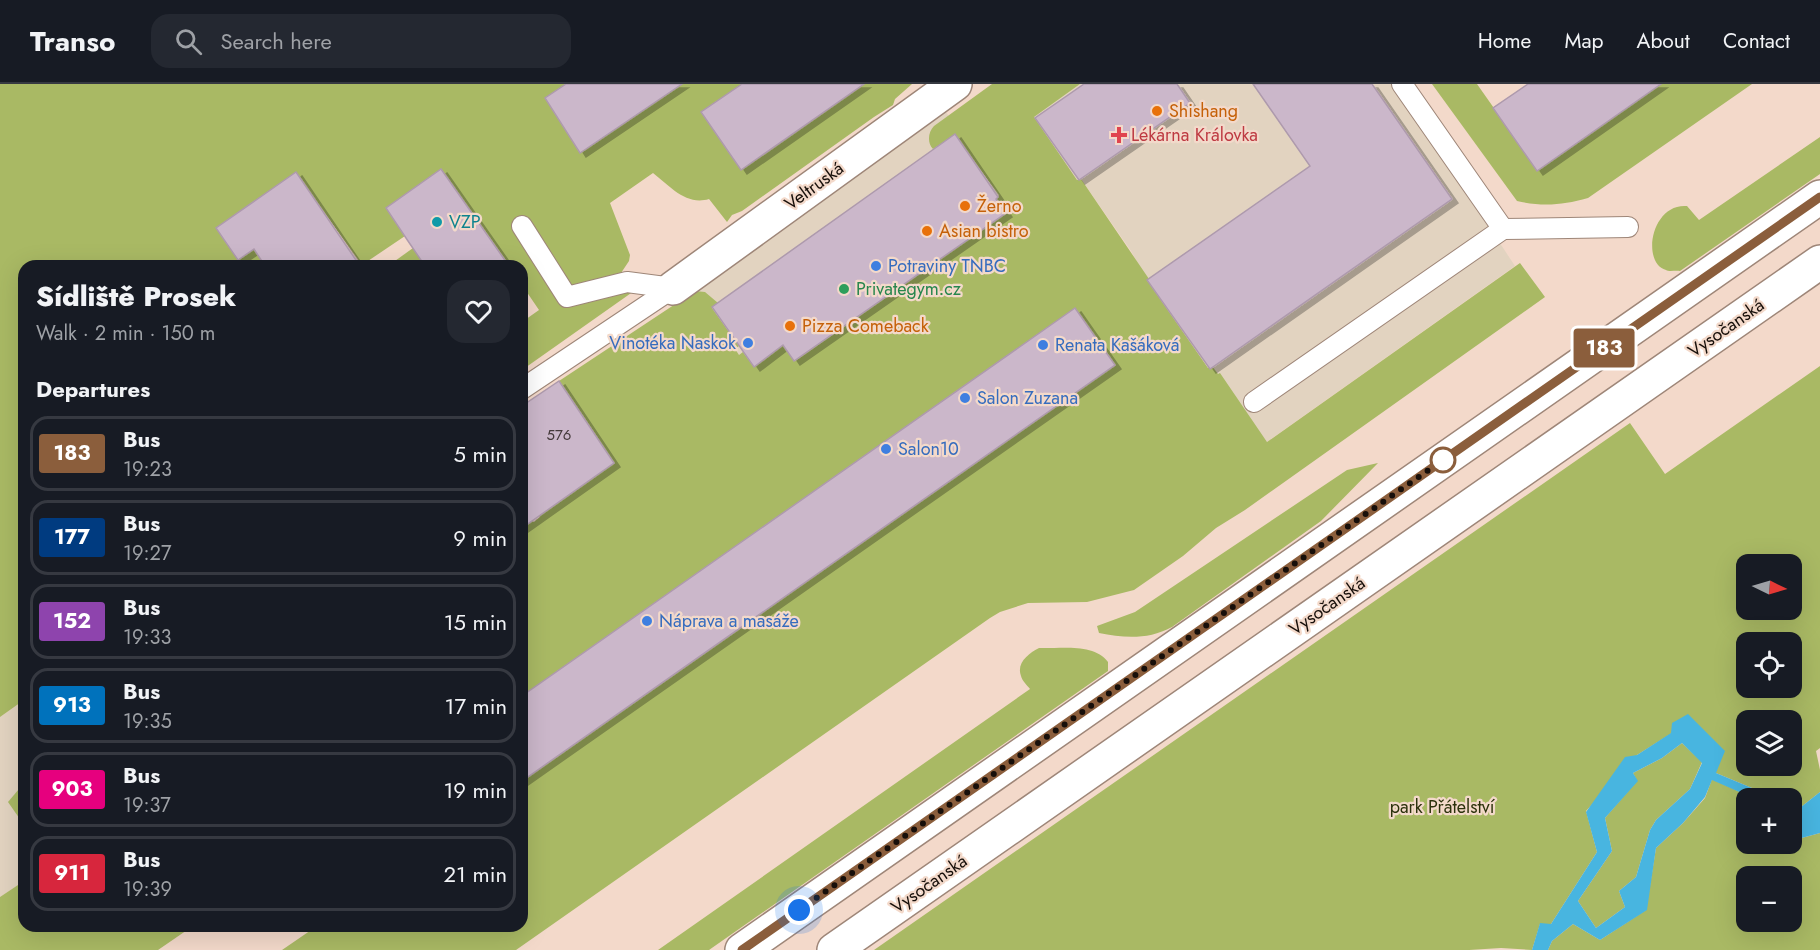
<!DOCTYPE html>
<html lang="en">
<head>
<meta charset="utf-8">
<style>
  body { margin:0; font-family:Jost,sans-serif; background:#242831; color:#f1f3f6; height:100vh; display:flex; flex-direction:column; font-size:22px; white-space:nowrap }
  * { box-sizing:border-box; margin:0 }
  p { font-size:20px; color:#9ea1a6 }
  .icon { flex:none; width:33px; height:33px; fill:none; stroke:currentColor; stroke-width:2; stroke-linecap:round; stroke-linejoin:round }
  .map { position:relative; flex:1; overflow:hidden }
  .sheet { position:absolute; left:18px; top:176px; width:510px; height:672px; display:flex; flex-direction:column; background:#171b24; border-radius:18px; box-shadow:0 6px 24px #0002 }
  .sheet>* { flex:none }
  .badge { padding:0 12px; border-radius:4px; font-size:21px; line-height:39px }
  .needle { width:39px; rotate:95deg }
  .tools { position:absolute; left:1736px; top:470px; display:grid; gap:12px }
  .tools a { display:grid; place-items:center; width:66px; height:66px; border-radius:12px; background:#171b24; box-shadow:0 6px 24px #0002; font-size:30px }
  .you { position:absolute; width:30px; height:30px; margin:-15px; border:4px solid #fff; border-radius:50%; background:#1a73e8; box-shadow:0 0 0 9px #1a73e833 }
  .map>.badge { position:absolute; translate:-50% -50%; box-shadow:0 0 0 3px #fff }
  h2 { padding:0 18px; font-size:22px; line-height:54px }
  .round { display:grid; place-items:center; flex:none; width:63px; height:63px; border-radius:18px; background:#242831 }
  .overview { display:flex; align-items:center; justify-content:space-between; height:102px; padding:0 18px }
  h1 { font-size:28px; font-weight:800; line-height:45px }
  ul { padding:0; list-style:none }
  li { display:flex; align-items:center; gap:18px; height:75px; margin:0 12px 9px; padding:0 6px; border:3px solid #363941; border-radius:18px }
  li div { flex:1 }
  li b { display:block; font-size:22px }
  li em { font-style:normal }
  li .badge { min-width:66px; font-weight:700; text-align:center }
  header { display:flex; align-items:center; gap:36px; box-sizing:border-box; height:84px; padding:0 30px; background:#171b24; border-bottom:2px solid #363941 }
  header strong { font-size:28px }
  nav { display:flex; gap:33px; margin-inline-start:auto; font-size:21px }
  .search { width:420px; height:54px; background:#242831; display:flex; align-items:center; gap:15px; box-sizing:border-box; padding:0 21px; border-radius:18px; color:#9ea1a6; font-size:22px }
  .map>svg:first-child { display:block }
  .commercial { fill:#e2d3c0 }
  .green { fill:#a9b964; fill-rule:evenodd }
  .water { fill:#48b5e0; fill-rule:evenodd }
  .building { fill:#cbb7ca; stroke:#ae9aad; stroke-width:1.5; filter:url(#shadow) }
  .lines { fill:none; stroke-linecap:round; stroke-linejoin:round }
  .service-casing { stroke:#9e8678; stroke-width:22 }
  .minor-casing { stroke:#9e8678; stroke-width:36 }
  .secondary-casing { stroke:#9e8678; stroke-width:36 }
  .service { stroke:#fff; stroke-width:20 }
  .minor { stroke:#fff; stroke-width:33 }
  .secondary { stroke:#fff; stroke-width:33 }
  .line-casing { stroke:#fff; stroke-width:14 }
  .line { stroke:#8b5e3c; stroke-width:9 }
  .walk { stroke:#170f0a; stroke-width:6; stroke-dasharray:0 10.8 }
  .food-dot { fill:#e8710a; stroke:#f3d9ca; stroke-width:2 }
  .health-dot { fill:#e0444e; stroke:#f3d9ca; stroke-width:2 }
  .culture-dot { fill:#0f9aa8; stroke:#f3d9ca; stroke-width:2 }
  .shop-dot { fill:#3f7fe0; stroke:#f3d9ca; stroke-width:2 }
  .leisure-dot { fill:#2e9e5b; stroke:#f3d9ca; stroke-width:2 }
  .stop-dot { fill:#fff; stroke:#8b5e3c; stroke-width:3 }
  .labels { text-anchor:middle; stroke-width:4.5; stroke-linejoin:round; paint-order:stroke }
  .number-label { font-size:15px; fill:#44393a }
  .food-label { font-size:18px; fill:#c56008; stroke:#f3d9ca; text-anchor:start }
  .health-label { font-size:18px; fill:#be3a42; stroke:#f3d9ca; text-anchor:start }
  .street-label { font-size:18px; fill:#170f0a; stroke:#f3d9ca }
  .culture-label { font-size:18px; fill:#0d838f; stroke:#f3d9ca; text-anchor:start }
  .shop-label { font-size:18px; fill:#366cbe; stroke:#f3d9ca; text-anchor:start }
  .leisure-label { font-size:18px; fill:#27864d; stroke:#f3d9ca; text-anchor:start }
  .park-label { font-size:18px; fill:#2b310b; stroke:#f3d9ca }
</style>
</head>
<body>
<header>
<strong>Transo</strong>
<div class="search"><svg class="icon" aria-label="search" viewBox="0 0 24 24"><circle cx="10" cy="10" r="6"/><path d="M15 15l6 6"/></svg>Search here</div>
<nav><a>Home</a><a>Map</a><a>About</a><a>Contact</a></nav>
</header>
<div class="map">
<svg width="1820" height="866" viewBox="0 0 1820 866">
  <defs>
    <filter id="shadow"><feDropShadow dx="6" dy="4" stdDeviation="0" flood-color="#0004"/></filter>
  </defs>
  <rect width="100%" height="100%" fill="#f3d9ca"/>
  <!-- commercial -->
  <g class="commercial">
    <polygon points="1080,0 1395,0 1515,182 1267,358 1208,284 1147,196 1131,167 1081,95 1077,96 1033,33"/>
    <polygon points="942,22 1014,129 760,305 690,203"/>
    <polygon points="24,616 24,699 9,717 24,741 24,797 0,813 0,633"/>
  </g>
  <!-- green -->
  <g class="green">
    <path d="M 0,0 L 566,0 L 545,14 L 580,69 L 671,0 L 742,0 L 701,28 L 741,85 L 855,6 L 852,0 L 912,0 L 895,15 L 893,21 L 874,33 L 742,127 L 732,131 L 727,138 L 709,115 C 686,122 670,102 653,89 L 610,119 L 630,171 L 629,177 L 621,189 L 634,207 L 522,286 L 522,238 L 539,226 L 522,201 L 522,182 L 509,181 L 441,85 L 386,124 L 405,152 L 362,181 L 296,89 L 216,144 L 238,175 L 254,165 L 265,181 L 24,182 L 24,616 L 0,633 Z"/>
    <path d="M 992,0 L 1080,0 L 1034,33 L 1077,96 L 1081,95 L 1149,195 L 1147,196 L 1208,284 L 1212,282 L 1218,290 L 1220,289 L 1267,358 L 1520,179 L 1545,213 L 1245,426 L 1216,444 L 1183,472 L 1134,506 L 1087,518 L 1028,519 L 1000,528 L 990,534 L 516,866 L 282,866 L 317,842 L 522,842 L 522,697 L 1115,281 L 1075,224 L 522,612 L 522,444 L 532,437 L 534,438 L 540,433 L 539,432 L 614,379 L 559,297 L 695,207 L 705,208 L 718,219 L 712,224 L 739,262 L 735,265 L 739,271 L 743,268 L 754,283 L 783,261 L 795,277 L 1006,129 L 996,115 L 999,111 L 955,51 L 933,65 C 927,59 928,48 934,42 Z"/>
    <path d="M 1432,0 L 1477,0 L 1534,81 L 1648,0 L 1752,0 L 1588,114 C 1563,121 1543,123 1517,117 Z"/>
    <path d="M 1820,53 L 1820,90 L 1680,187 C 1676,186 1669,188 1666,186 C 1641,179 1651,119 1687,122 L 1699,136 Z"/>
    <polygon points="413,164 425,182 388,182"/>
    <path d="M 1820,282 L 1820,664 L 1816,667 L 1820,686 L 1820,708 L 1801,723 L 1791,720 L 1791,714 L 1776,714 L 1716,689 L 1673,639 L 1672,649 L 1637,671 L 1586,727 L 1597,768 L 1551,840 L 1540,840 L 1532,866 L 1501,864 L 1469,866 L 874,866 L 1630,339 L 1665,390 ZM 1746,480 L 1791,480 L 1791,525 L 1746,525 ZM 1746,558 L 1791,558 L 1791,603 L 1746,603 ZM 1746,636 L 1791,636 L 1791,681 L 1746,681 Z"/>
    <path d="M 1378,379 L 1321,437 L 1172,543 C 1148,556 1124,554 1099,549 L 1097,542 L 1135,528 L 1347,386 Z"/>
    <path d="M 1039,564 C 1061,565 1094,559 1108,578 L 1108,587 L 709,866 L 658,866 L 1030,605 C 1028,602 1022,597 1021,592 C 1016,579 1029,569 1039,564 Z"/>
    <polygon points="1682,659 1702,678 1690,705 1656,736 1650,746 1636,793 1619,807 1625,823 1596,844 1578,817 1612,767 1605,734 1637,697 1633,689 1662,674"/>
    <path d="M 1712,695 L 1753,714 L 1746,714 L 1746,759 L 1791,759 L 1791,748 L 1798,755 L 1820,749 L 1820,866 L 1548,866 L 1552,857 L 1573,840 L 1600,856 L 1646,826 L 1656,764 L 1683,739 L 1705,714 ZM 1746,792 L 1791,792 L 1791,837 L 1746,837 Z"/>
    <polygon points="24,699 24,741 8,718"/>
    <polygon points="24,797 24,842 193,842 158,866 0,866 0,813"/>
  </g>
  <!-- water -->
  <g class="water">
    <path d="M 1688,630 L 1725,667 L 1716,689 L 1776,714 L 1753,714 L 1712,696 L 1705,713 L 1683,739 L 1656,764 L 1647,826 L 1600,856 L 1573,840 L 1552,857 L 1548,866 L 1532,866 L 1540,839 L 1551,840 L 1597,768 L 1586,728 L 1625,673 L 1637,671 L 1671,649 L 1672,639 ZM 1682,659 L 1702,679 L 1690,705 L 1656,736 L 1650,746 L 1636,793 L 1619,807 L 1625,823 L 1596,844 L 1578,817 L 1612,767 L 1605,734 L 1638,697 L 1633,689 L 1662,674 Z"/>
    <polygon points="1820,708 1820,749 1798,755 1791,748 1791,720 1801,723"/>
  </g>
  <!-- building -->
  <g class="building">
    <polygon points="566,0 682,0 580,69 545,14"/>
    <polygon points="742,0 864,0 741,86 701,28"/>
    <polygon points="1084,0 1177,0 1190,19 1079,96 1035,34"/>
    <polygon points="1253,0 1372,0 1452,115 1210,285 1147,196 1310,82"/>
    <polygon points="1528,0 1661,0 1537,87 1493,24"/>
    <polygon points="955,50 998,113 996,115 1006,129 794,277 783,261 754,283 712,223"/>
    <polygon points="441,85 509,182 425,182 408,157 386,124"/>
    <polygon points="296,88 360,182 265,182 254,165 238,176 216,144"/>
    <polygon points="1075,224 1115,281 522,697 522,612"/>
    <polygon points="559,297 614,379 522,444 522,322"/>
  </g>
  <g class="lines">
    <!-- service casing -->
    <g class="service-casing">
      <g id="service">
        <polyline points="1402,0 1503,145 1628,143"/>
        <polyline points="522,142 567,213 627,198 673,204"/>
        <polyline points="522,305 673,204"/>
        <polyline points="1254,318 1503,145"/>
      </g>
    </g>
    <!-- minor casing -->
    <g class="minor-casing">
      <polyline id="minor" points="673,204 955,0"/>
    </g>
    <!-- secondary casing -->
    <g class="secondary-casing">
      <g id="secondary">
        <polyline points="742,866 1820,113"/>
        <polyline points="834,866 1820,178"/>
      </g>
    </g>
    <!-- service -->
    <use href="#service" class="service"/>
    <!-- minor -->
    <use href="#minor" class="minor"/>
    <!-- secondary -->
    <use href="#secondary" class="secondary"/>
  </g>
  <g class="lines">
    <!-- line casing -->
    <g class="line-casing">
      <polyline id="line" points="742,866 1820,113"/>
    </g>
    <!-- line -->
    <use href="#line" class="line"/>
    <!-- walk -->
    <polyline class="walk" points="799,826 1443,376"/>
  </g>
  <!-- markers -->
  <g class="food-dot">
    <circle cx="1157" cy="27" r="6"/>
    <circle cx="965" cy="122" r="6"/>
    <circle cx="927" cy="147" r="6"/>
    <circle cx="790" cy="242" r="6"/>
  </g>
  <path class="health-dot" d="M1116 42h6v6h6v6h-6v6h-6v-6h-6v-6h6z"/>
  <circle class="culture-dot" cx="437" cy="138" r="6"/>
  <g class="shop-dot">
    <circle cx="876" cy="182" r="6"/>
    <circle cx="748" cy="259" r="6"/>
    <circle cx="1043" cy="261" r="6"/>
    <circle cx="965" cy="314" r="6"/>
    <circle cx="886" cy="365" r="6"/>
    <circle cx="647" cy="537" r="6"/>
  </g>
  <circle class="leisure-dot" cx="844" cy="205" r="6"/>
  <circle class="stop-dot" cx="1443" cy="376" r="12"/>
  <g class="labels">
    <!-- number labels -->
    <g class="number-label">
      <text x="559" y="356">576</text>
    </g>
    <!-- food labels -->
    <g class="food-label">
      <text x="1169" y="33">Shishang</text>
      <text x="977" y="128">Žerno</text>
      <text x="939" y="153">Asian bistro</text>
      <text x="802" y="248">Pizza Comeback</text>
    </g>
    <!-- health labels -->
    <g class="health-label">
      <text x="1131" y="57">Lékárna Královka</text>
    </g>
    <!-- street labels -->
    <g class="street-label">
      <text transform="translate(814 102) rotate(-36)" y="6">Veltruská</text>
      <text transform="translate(1726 244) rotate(-35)" y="6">Vysočanská</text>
      <text transform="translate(1327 522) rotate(-35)" y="6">Vysočanská</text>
      <text transform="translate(929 800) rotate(-35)" y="6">Vysočanská</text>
    </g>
    <!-- culture labels -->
    <g class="culture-label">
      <text x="449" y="144">VZP</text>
    </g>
    <!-- shop labels -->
    <g class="shop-label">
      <text x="888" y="188">Potraviny TNBC</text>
      <text x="736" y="265" text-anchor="end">Vinotéka Naskok</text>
      <text x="1055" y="267">Renata Kašáková</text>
      <text x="977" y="320">Salon Zuzana</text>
      <text x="898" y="371">Salon10</text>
      <text x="659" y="543">Náprava a masáže</text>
    </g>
    <!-- leisure labels -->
    <g class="leisure-label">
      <text x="856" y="211">Privategym.cz</text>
    </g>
    <!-- park labels -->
    <g class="park-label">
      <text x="1442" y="729">park Přátelství</text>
    </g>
  </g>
</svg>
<div class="tools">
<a><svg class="needle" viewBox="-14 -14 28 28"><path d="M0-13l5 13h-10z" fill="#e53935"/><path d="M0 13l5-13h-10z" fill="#9ea1a6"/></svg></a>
<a><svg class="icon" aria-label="locate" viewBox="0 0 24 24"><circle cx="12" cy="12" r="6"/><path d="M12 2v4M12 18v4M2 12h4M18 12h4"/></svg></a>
<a><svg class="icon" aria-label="layers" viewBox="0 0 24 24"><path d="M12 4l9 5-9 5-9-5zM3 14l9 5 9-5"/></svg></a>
<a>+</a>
<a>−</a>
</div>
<div class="you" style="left:799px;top:826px"></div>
<b class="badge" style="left:1604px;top:264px;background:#8b5e3c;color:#fff">183</b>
<section class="sheet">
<div class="overview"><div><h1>Sídliště Prosek</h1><p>Walk · 2 min · 150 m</p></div><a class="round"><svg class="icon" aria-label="heart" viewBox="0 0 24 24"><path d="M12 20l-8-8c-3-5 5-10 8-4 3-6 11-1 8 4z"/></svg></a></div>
<h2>Departures</h2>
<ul>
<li><span class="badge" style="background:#8b5e3c;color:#fff">183</span><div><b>Bus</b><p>19:23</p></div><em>5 min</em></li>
<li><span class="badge" style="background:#003b80;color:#fff">177</span><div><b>Bus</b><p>19:27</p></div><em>9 min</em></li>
<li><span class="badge" style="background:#8e44ad;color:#fff">152</span><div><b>Bus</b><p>19:33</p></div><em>15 min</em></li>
<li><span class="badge" style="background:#0072bc;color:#fff">913</span><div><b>Bus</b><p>19:35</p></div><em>17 min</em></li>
<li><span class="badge" style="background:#e6007e;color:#fff">903</span><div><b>Bus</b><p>19:37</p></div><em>19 min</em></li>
<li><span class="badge" style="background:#d7263d;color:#fff">911</span><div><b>Bus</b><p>19:39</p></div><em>21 min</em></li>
</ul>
</section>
</div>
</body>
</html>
